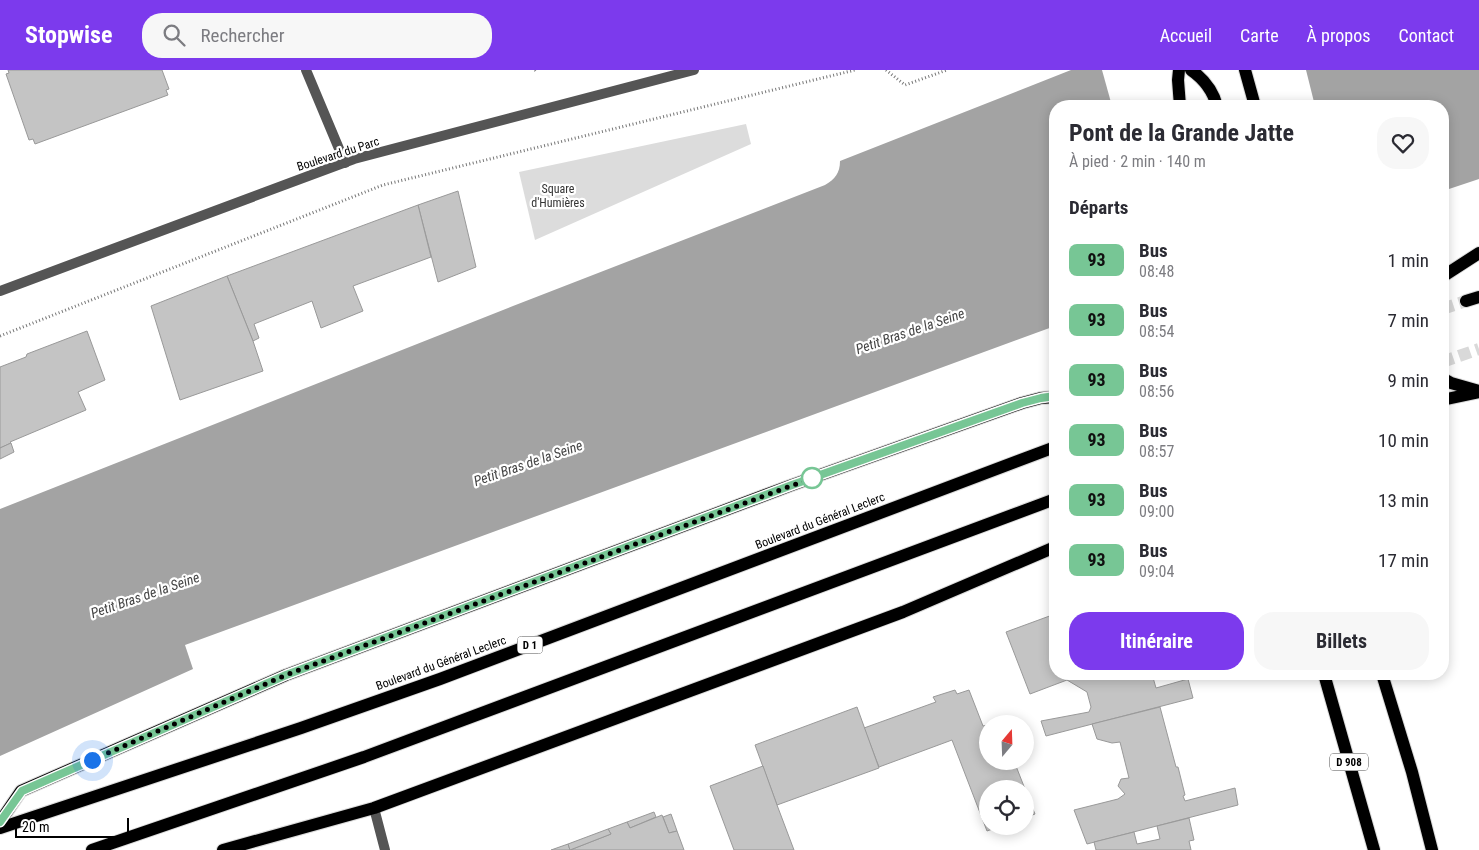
<!DOCTYPE html>
<html lang="fr">
<head>
<meta charset="utf-8">
<style>
  body { margin:0; font-family:"Roboto Condensed",sans-serif; background:#f7f7f7; color:#2b2b33; height:100vh; display:flex; flex-direction:column; font-size:19px; white-space:nowrap }
  * { box-sizing:border-box; margin:0 }
  p { font-size:16px; color:#7c7c81 }
  .icon { flex:none; width:28px; height:28px; fill:none; stroke:currentColor; stroke-width:2; stroke-linecap:round; stroke-linejoin:round }
  .map { position:relative; flex:1; overflow:hidden }
  .drawer { position:absolute; left:1049px; top:30px; width:400px; height:580px; display:flex; flex-direction:column; background:#fff; border-radius:20px; box-shadow:0 2px 12px #0003 }
  .drawer>* { flex:none }
  .badge { padding:0 10px; border-radius:8px; font-size:18px; line-height:32px }
  .needle { width:32px; rotate:19deg }
  .tools { position:absolute; left:979px; top:645px; display:grid; gap:10px }
  .tools a { display:grid; place-items:center; width:55px; height:55px; border-radius:50%; background:#fff; box-shadow:0 2px 12px #0003; font-size:25px }
  .scale { position:absolute; left:15px; bottom:12px; width:114px; box-sizing:border-box; padding-left:5px; border:2px solid #000; border-top:0; font-size:14px; line-height:18px; white-space:nowrap; color:#000; -webkit-text-stroke:4px #fff; paint-order:stroke }
  .you { position:absolute; width:25px; height:25px; margin:-12px; border:4px solid #fff; border-radius:50%; background:#1a73e8; box-shadow:0 0 0 8px #1a73e833 }
  .map>.badge { position:absolute; translate:-50% -50%; box-shadow:0 0 0 2px #fff }
  h2 { padding:0 20px; font-size:19px; line-height:45px }
  .round { display:grid; place-items:center; flex:none; width:52px; height:52px; border-radius:20px; background:#f7f7f7 }
  .headline { display:flex; align-items:center; justify-content:space-between; height:85px; padding:0 20px }
  h1 { font-size:24px; font-weight:700; line-height:38px }
  .primary-button { display:flex; gap:10px; margin-top:auto; padding:10px 20px }
  .primary-button a { flex:1; height:58px; border-radius:20px; background:#7c3aed; color:#fff; font-size:20px; font-weight:700; line-height:58px; text-align:center }
  .primary-button a+a { background:#f7f7f7; color:#2b2b33 }
  ul { padding:0; list-style:none }
  li { display:flex; align-items:center; gap:15px; height:60px; padding:0 20px }
  li div { flex:1 }
  li b { display:block; font-size:19px }
  li em { font-style:normal }
  li .badge { min-width:55px; font-weight:700; text-align:center }
  header { display:flex; align-items:center; gap:30px; box-sizing:border-box; height:70px; padding:0 25px; background:#7c3aed; color:#fff }
  header strong { font-size:24px }
  nav { display:flex; gap:28px; margin-inline-start:auto; font-size:18px }
  .search { width:350px; height:45px; background:#f7f7f7; display:flex; align-items:center; gap:12px; box-sizing:border-box; padding:0 18px; border-radius:20px; color:#7c7c81; font-size:19px }
  .map>svg:first-child { display:block }
  .green { fill:#dcdcdc }
  .water { fill:#a3a3a3 }
  .pier { fill:#fff }
  .building { fill:#c4c4c4; stroke:#999 }
  .lines { fill:none; stroke-linecap:round; stroke-linejoin:round }
  .primary-tunnel { stroke:#d9d9d9; stroke-width:12; stroke-dasharray:12 6; stroke-linecap:butt }
  .primary-casing { stroke:#dbdbdb; stroke-width:14 }
  .path { stroke:#777; stroke-width:3; stroke-dasharray:1 2.5; stroke-linecap:butt }
  .service { stroke:#555; stroke-width:10 }
  .minor { stroke:#555; stroke-width:10 }
  .primary { stroke:#000; stroke-width:12 }
  .line-casing { stroke:#fff; stroke-width:11 }
  .line { stroke:#77c695; stroke-width:8 }
  .walk { stroke:#000; stroke-width:5; stroke-dasharray:0 9 }
  .stop-dot { fill:#fff; stroke:#77c695; stroke-width:2.5 }
  .labels { text-anchor:middle; stroke-width:4.5; stroke-linejoin:round; paint-order:stroke }
  .shield { fill:#fff; stroke:#4c4c4c; stroke-width:1 }
  .shield-label { font-size:11px; font-weight:bold; fill:#000 }
  .street-label { font-size:12px; fill:#000; stroke:#fff }
  .park-label { font-size:12px; fill:#333; stroke:#fff }
  .water-label { font-size:14px; font-style:italic; fill:#444; stroke:#fff }
</style>
</head>
<body>
<header>
<strong>Stopwise</strong>
<div class="search"><svg class="icon" aria-label="search" viewBox="0 0 24 24"><circle cx="10" cy="10" r="6"/><path d="M15 15l6 6"/></svg>Rechercher</div>
<nav><a>Accueil</a><a>Carte</a><a>À propos</a><a>Contact</a></nav>
</header>
<div class="map">
<svg width="1479" height="780" viewBox="0 0 1479 780">
  <rect width="100%" height="100%" fill="#fff"/>
  <!-- green -->
  <polygon class="green" points="746,54 751,74 535,170 519,102"/>
  <!-- water -->
  <path class="water" d="M 1071,0 L 1479,0 L 1479,109 L 1443,121 L 1442,36 L 1055,36 L 1055,256 L 185,575 L 193,599 L 0,686 L 0,439 L 513,236 L 825,115 C 835,109 840,103 840,91 Z"/>
  <!-- pier -->
  <polygon class="pier" points="1102,0 1306,0 1315,36 1112,36"/>
  <!-- building -->
  <g class="building">
    <polygon points="8,0 162,0 169,19 166,20 168,25 35,74 33,69 29,70 6,4 9,3"/>
    <polygon points="458,121 476,197 438,212 418,135"/>
    <polygon points="418,135 431,187 353,216 363,241 321,258 312,231 254,254 259,268 253,271 227,206"/>
    <polygon points="227,206 253,271 263,301 180,330 151,236"/>
    <polygon points="87,261 105,310 78,322 86,340 10,372 11,373 0,378 0,297 26,287 27,284"/>
    <polygon points="11,373 14,382 0,389 0,378"/>
    <polygon points="1055,544 1055,604 1152,604 1156,618 1188,609 1193,628 1046,666 1041,651 1089,642 1091,637 1087,622 1067,610 1030,624 1006,562"/>
    <polygon points="955,620 957,624 969,620 983,656 988,655 988,691 1014,691 1025,719 988,719 988,756 1001,756 987,761 952,670 879,697 864,658 936,632 933,627"/>
    <polygon points="857,637 879,698 777,735 755,675"/>
    <polygon points="1160,637 1176,697 1178,697 1185,725 1183,726 1185,731 1235,718 1238,735 1087,774 1074,740 1118,729 1125,724 1118,716 1121,709 1129,708 1120,672 1112,673 1097,669 1092,654"/>
    <polygon points="763,696 777,735 794,780 734,780 710,716"/>
    <polygon points="1025,720 1035,744 1025,748"/>
    <polygon points="654,742 656,747 630,758 627,752"/>
    <polygon points="671,744 677,761 669,763 663,747"/>
    <polygon points="662,745 669,763 677,761 684,780 551,780 568,774 570,780 611,764 608,759 627,752 630,758"/>
    <polygon points="1189,748 1194,770 1189,771 1191,780 1096,780 1094,772 1134,762 1137,774 1160,769 1157,756"/>
    <polygon points="608,759 611,764 570,780 568,774"/>
  </g>
  <g class="lines">
    <!-- primary-tunnel -->
    <g class="primary-tunnel">
      <polyline points="1442,239 1466,231"/>
      <polyline points="1442,292 1479,279"/>
    </g>
    <!-- primary casing -->
    <g class="primary-casing">
      <g id="primary">
        <polyline points="1179,0 1178,10 1180,36"/>
        <path d="M 1191,0 C 1204,9 1213,21 1217,36"/>
        <polyline points="1245,0 1255,36"/>
        <polyline points="1442,207 1479,183"/>
        <polyline points="1466,231 1479,227"/>
        <polyline points="1442,308 1451,313 1479,321"/>
        <polyline points="1442,330 1479,322"/>
        <polyline points="1324,604 1374,780"/>
        <polyline points="1382,604 1412,702 1432,780"/>
        <polyline points="0,752 21,721 286,605 792,415 1022,333 1041,328 1055,327"/>
        <polyline points="0,758 301,658 440,609 1055,377"/>
        <polyline points="92,780 364,687 1055,429"/>
        <polyline points="223,780 374,738 903,542 1055,477"/>
      </g>
    </g>
    <!-- path -->
    <g class="path">
      <polyline points="535,0 536,1"/>
      <polyline points="886,0 905,15 947,0"/>
      <polyline points="0,266 383,115 855,0"/>
    </g>
    <!-- service -->
    <polyline class="service" points="306,0 345,93"/>
    <!-- minor -->
    <g class="minor">
      <polyline points="0,221 354,89 694,0"/>
      <polyline points="374,738 385,780"/>
    </g>
    <!-- primary -->
    <use href="#primary" class="primary"/>
  </g>
  <g class="lines">
    <!-- line casing -->
    <g class="line-casing">
      <polyline id="line" points="0,752 22,721 286,605 792,415 1022,333 1041,328 1055,326"/>
    </g>
    <!-- line -->
    <use href="#line" class="line"/>
    <!-- walk -->
    <polyline class="walk" points="92,690 286,605 812,408"/>
  </g>
  <!-- markers -->
  <circle class="stop-dot" cx="812" cy="408" r="10"/>
  <g class="labels">
    <!-- shield labels -->
    <g class="shield">
      <rect x="517.5" y="566.5" width="25" height="17" rx="4"/>
      <rect x="1330" y="683.5" width="38" height="17" rx="4"/>
    </g>
    <g class="shield-label">
      <text x="530" y="579">D 1</text>
      <text x="1349" y="696">D 908</text>
    </g>
    <!-- street labels -->
    <g class="street-label">
      <text transform="translate(338 84) rotate(-18)" y="4">Boulevard du Parc</text>
      <text transform="translate(820 451) rotate(-21)" y="4">Boulevard du Général Leclerc</text>
      <text transform="translate(441 593) rotate(-20)" y="4">Boulevard du Général Leclerc</text>
    </g>
    <!-- park labels -->
    <g class="park-label">
      <text x="558" y="123">Square<tspan x="558" dy="14">d'Humières</tspan></text>
    </g>
    <!-- water labels -->
    <g class="water-label">
      <text transform="translate(910 261) rotate(-19)" y="5">Petit Bras de la Seine</text>
      <text transform="translate(528 393) rotate(-19)" y="5">Petit Bras de la Seine</text>
      <text transform="translate(145 525) rotate(-19)" y="5">Petit Bras de la Seine</text>
    </g>
  </g>
</svg>
<div class="tools">
<a><svg class="needle" viewBox="-14 -14 28 28"><path d="M0-13l5 13h-10z" fill="#e53935"/><path d="M0 13l5-13h-10z" fill="#7c7c81"/></svg></a>
<a><svg class="icon" aria-label="locate" viewBox="0 0 24 24"><circle cx="12" cy="12" r="6"/><path d="M12 2v4M12 18v4M2 12h4M18 12h4"/></svg></a>
</div>
<div class="scale">20 m</div>
<div class="you" style="left:92px;top:690px"></div>
<section class="drawer">
<div class="headline"><div><h1>Pont de la Grande Jatte</h1><p>À pied · 2 min · 140 m</p></div><a class="round"><svg class="icon" aria-label="heart" viewBox="0 0 24 24"><path d="M12 20l-8-8c-3-5 5-10 8-4 3-6 11-1 8 4z"/></svg></a></div>
<h2>Départs</h2>
<ul>
<li><span class="badge" style="background:#77c695;color:#111">93</span><div><b>Bus</b><p>08:48</p></div><em>1 min</em></li>
<li><span class="badge" style="background:#77c695;color:#111">93</span><div><b>Bus</b><p>08:54</p></div><em>7 min</em></li>
<li><span class="badge" style="background:#77c695;color:#111">93</span><div><b>Bus</b><p>08:56</p></div><em>9 min</em></li>
<li><span class="badge" style="background:#77c695;color:#111">93</span><div><b>Bus</b><p>08:57</p></div><em>10 min</em></li>
<li><span class="badge" style="background:#77c695;color:#111">93</span><div><b>Bus</b><p>09:00</p></div><em>13 min</em></li>
<li><span class="badge" style="background:#77c695;color:#111">93</span><div><b>Bus</b><p>09:04</p></div><em>17 min</em></li>
</ul>
<div class="primary-button"><a>Itinéraire</a><a>Billets</a></div>
</section>
</div>
</body>
</html>
